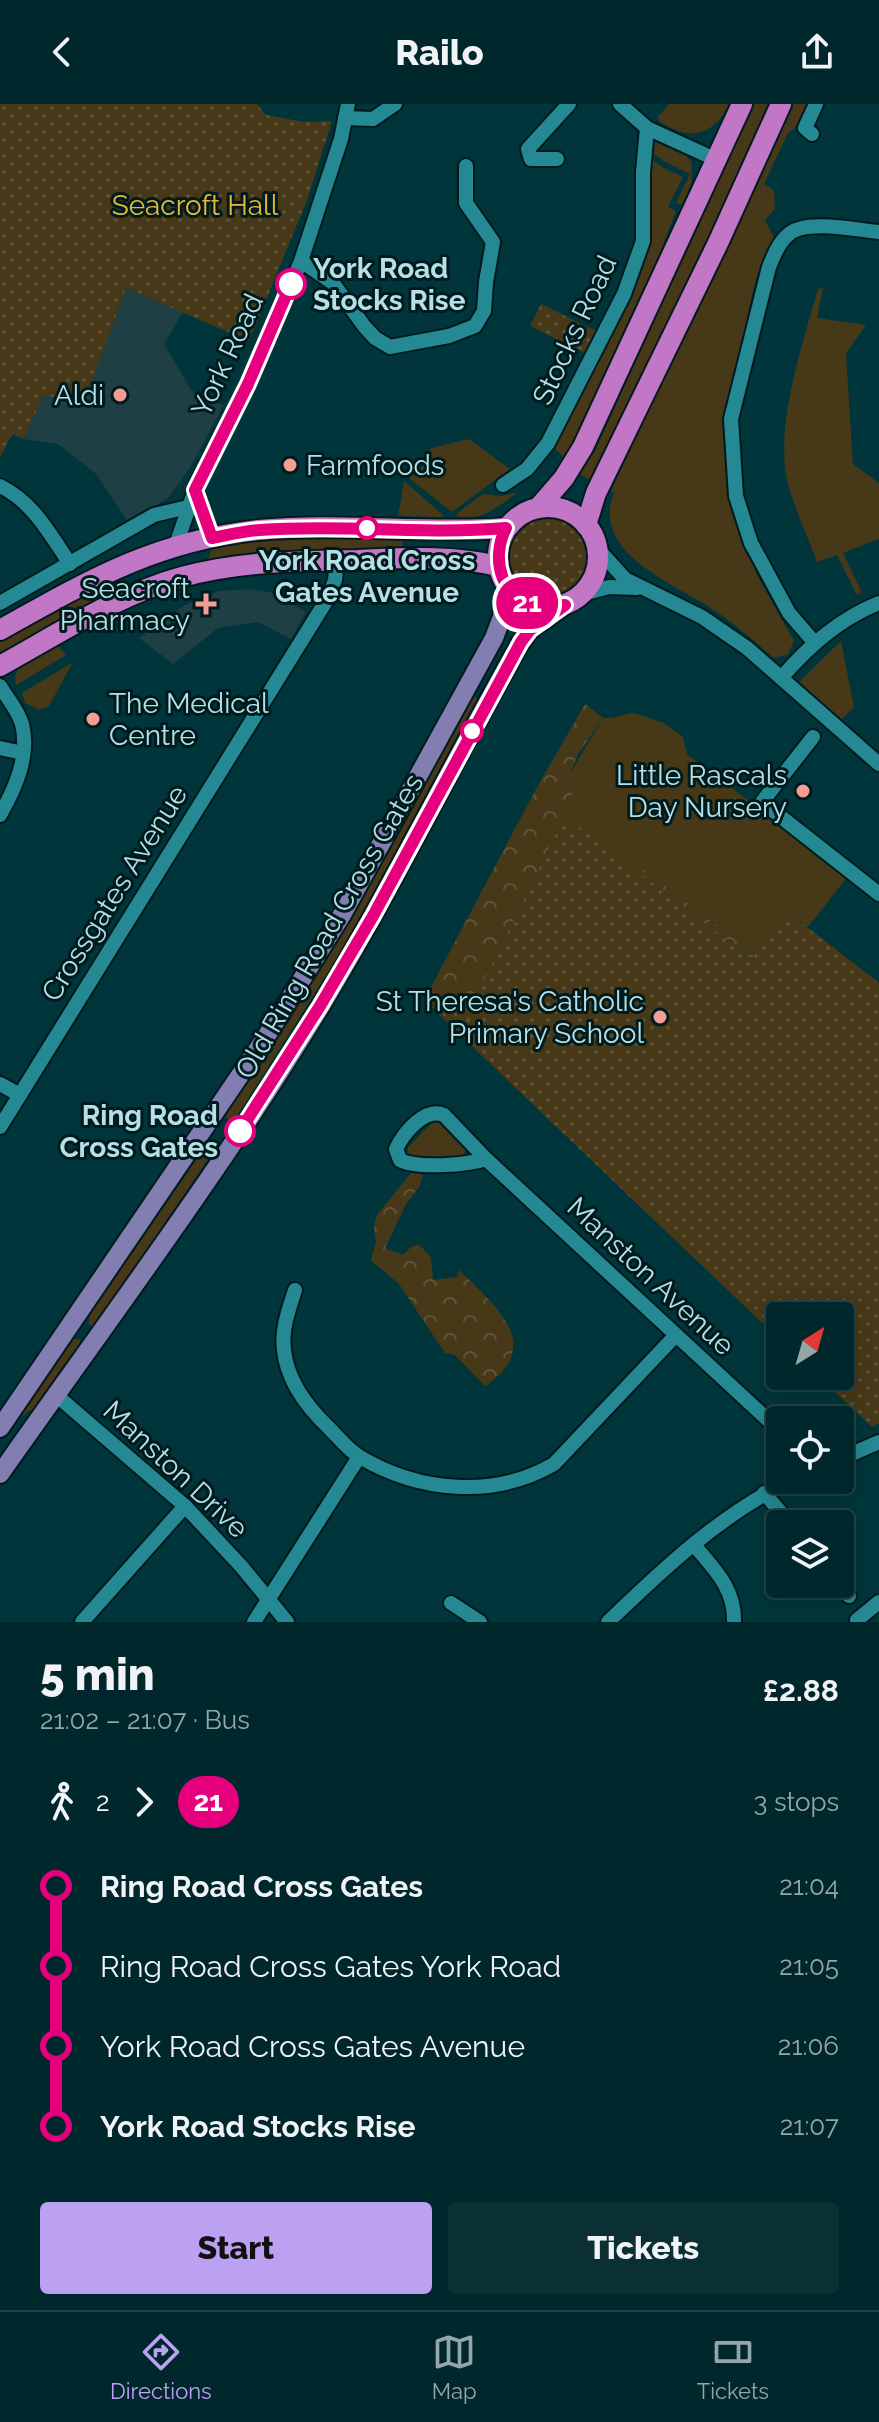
<!DOCTYPE html>
<html lang="en">
<head>
<meta charset="utf-8">
<style>
  body { margin:0; font-family:Raleway,sans-serif; background:#0a3034; color:#f1f3f6; height:100vh; display:flex; flex-direction:column; font-size:30px; white-space:nowrap }
  * { box-sizing:border-box; margin:0 }
  p { font-size:26px; color:#95a6a9 }
  .icon { flex:none; width:44px; height:44px; fill:none; stroke:currentColor; stroke-width:2; stroke-linecap:round; stroke-linejoin:round }
  .map { position:relative; height:1518px; overflow:hidden }
  .drawer { display:flex; flex-direction:column; background:#00282c; flex:1 }
  .drawer>* { flex:none }
  .badge { padding:0 16px; border-radius:26px; font-size:28px; line-height:52px }
  .needle { width:52px; rotate:37deg }
  .controls { position:absolute; left:766px; top:1198px; display:grid; gap:16px }
  .controls a { display:grid; place-items:center; width:88px; height:88px; border-radius:8px; background:#00282c; box-shadow:0 4px 20px #0003,0 0 0 2px #224448; font-size:40px }
  .map>.badge { position:absolute; translate:-50% -50%; box-shadow:0 0 0 4px #fff }
  .legs { display:flex; align-items:center; gap:12px; height:88px; padding:0 40px; font-size:26px }
  .legs p { margin-inline-start:auto }
  .head { display:flex; align-items:center; justify-content:space-between; height:136px; padding:0 40px }
  h1 { font-size:44px; font-weight:800; line-height:60px }
  .action { display:flex; gap:16px; margin-top:auto; padding:16px 40px }
  .action a { flex:1; height:92px; border-radius:8px; background:#bca0f2; color:#111; font-size:32px; font-weight:800; line-height:92px; text-align:center }
  .action a+a { background:#0a3034; color:#f1f3f6 }
  ul { padding:0 40px; list-style:none }
  li { display:flex; align-items:center; gap:28px; height:80px; font-size:30px }
  li i { display:grid; place-items:center; width:12px; height:100%; margin:0 10px; background:currentColor }
  li i::after { content:''; width:20px; height:20px; margin:-10px; border:6px solid; border-radius:50%; background:#00282c }
  li p { margin-inline-start:auto }
  li:first-child i { background:linear-gradient(#0000 50%,currentColor 0) }
  li:last-child i { background:linear-gradient(currentColor 50%,#0000 0) }
  header { display:flex; justify-content:space-between; align-items:center; height:104px; padding:0 40px; background:#00282c; font-size:36px; font-weight:800 }
  .tabs { display:flex; justify-content:space-around; align-items:center; height:112px; border-top:2px solid #224448; background:#00282c; font-size:22px; color:#95a6a9 }
  .tabs a { display:grid; justify-items:center; gap:4px }
  .tabs .on { color:#bca0f2 }
  .map>svg:first-child { display:block }
  .built { fill:#1e3f43 }
  .grass { fill:#473818 }
  .forest { fill:url(#forest-crowns) }
  .park { fill:url(#park-dots) }
  .lines { fill:none; stroke-linecap:round; stroke-linejoin:round }
  .minor-casing { stroke:#001b1e; stroke-width:18 }
  .major-casing { stroke:#001b1e; stroke-width:22 }
  .highway-casing { stroke:#001b1e; stroke-width:24 }
  .minor { stroke:#258993; stroke-width:14 }
  .major { stroke:#837eb2; stroke-width:18 }
  .highway { stroke:#c276c6; stroke-width:20 }
  .line-1-casing { stroke:#fff; stroke-width:18 }
  .line-1 { stroke:#e6007e; stroke-width:12 }
  .stop-1-dot { fill:#fff; stroke:#e6007e; stroke-width:4 }
  .poi-dot { fill:#f59c94; stroke:#001b1e; stroke-width:3 }
  .labels { text-anchor:middle; stroke-width:6; stroke-linejoin:round; paint-order:stroke }
  .park-label { font-size:28px; fill:#eab635; stroke:#001b1e }
  .stop-label { font-size:28px; font-weight:bold; fill:#b6e0e5; stroke:#001b1e; text-anchor:start }
  .street-label { font-size:28px; fill:#b6e0e5; stroke:#001b1e }
  .poi-label { font-size:28px; fill:#b6e0e5; stroke:#001b1e; text-anchor:end }
</style>
</head>
<body>
<header><svg class="icon" aria-label="back" viewBox="0 0 24 24"><path d="M15 5l-7 7 7 7"/></svg>Railo<svg class="icon" aria-label="share" viewBox="0 0 24 24"><path d="M12 15V3M7 8l5-5 5 5M5 13v7h14v-7"/></svg></header>
<div class="map">
<svg width="879" height="1518" viewBox="0 0 879 1518">
  <defs>
    <pattern id="forest-crowns" width="20" height="18" patternUnits="userSpaceOnUse" patternTransform="scale(2)"><rect width="20" height="18" fill="#473818"/><path d="M2 6a3 3 0 1 1 6 0M12 15a3 3 0 1 1 6 0" fill="none" stroke="#5f5439"/></pattern>
    <pattern id="park-dots" width="8" height="8" patternUnits="userSpaceOnUse" patternTransform="scale(2)"><rect width="8" height="8" fill="#473818"/><path d="M2 2h.1M6 6h.1" fill="none" stroke="#5f5439" stroke-width="1.8" stroke-linecap="round"/></pattern>
  </defs>
  <rect width="100%" height="100%" fill="#00363b"/>
  <!-- built -->
  <g class="built">
    <polygon points="126,184 183,208 164,240 192,287 224,301 191,362 168,394 128,418 96,370 58,340 23,335 44,291 77,298 93,275"/>
    <polygon points="249,485 270,488 306,508 291,535 258,518 218,524 173,560 139,534 185,501 219,487"/>
  </g>
  <!-- grass -->
  <g class="grass">
    <path d="M 669,0 L 729,0 C 714,33 687,37 659,17 L 658,13 Z"/>
    <polygon points="753,0 772,0 592,377 579,370 595,347"/>
    <path d="M 793,0 L 807,0 L 795,24 L 788,29 L 764,80 L 774,86 L 775,105 L 765,116 L 774,133 L 763,155 L 753,186 L 724,331 L 733,400 L 757,471 L 794,537 L 788,550 L 774,554 C 754,537 734,519 711,504 C 673,479 590,448 614,389 L 611,387 Z"/>
    <polygon points="663,37 680,44 692,59 691,80 682,101 676,99 690,70 665,58 649,46 653,39"/>
    <polygon points="649,53 662,63 683,73 668,103 676,107 636,211 567,357 551,340 644,156"/>
    <path d="M 823,184 L 817,214 L 866,221 L 846,249 L 853,360 L 879,379 L 879,435 L 843,449 L 862,489 L 857,491 L 837,451 L 817,458 C 807,430 791,399 786,370 C 777,315 803,238 818,185 Z"/>
    <polygon points="469,335 510,365 452,408 410,375 411,368 418,370 431,344"/>
    <polygon points="404,377 442,410 443,413 398,412"/>
    <path d="M 518,388 C 499,402 483,417 458,413 L 456,410 L 483,390 L 503,392 Z"/>
    <polygon points="255,433 403,433 402,447 285,447 207,457 215,438"/>
    <polygon points="146,474 148,479 0,551 0,538 110,477 115,486"/>
    <polygon points="841,537 854,603 839,618 797,580"/>
    <path d="M 58,542 L 66,551 L 16,581 C 11,556 38,548 58,542 Z"/>
    <polygon points="73,558 49,602 39,606 25,599 22,589"/>
    <polygon points="473,592 482,597 370,802 233,1018 225,1013 362,796"/>
    <path d="M 634,609 L 664,619 L 683,633 L 687,650 L 848,772 L 808,823 L 788,808 L 752,855 L 588,730 L 591,727 L 566,707 L 570,670 L 603,614 C 615,615 623,610 634,609 Z"/>
    <polygon points="435,1016 441,1017 466,1041 465,1048 461,1053 413,1057 407,1051 408,1043"/>
    <polygon points="203,1046 211,1051 94,1223 89,1220 89,1212"/>
    <polygon points="75,1235 80,1236 81,1242 35,1308 30,1306 19,1315 16,1313 70,1237"/>
  </g>
  <!-- forest -->
  <g class="forest">
    <polygon points="585,600 603,614 578,650 570,670 573,688 567,707 755,851 752,855 565,713 458,929 424,896 535,687"/>
    <path d="M 411,1069 L 423,1069 L 420,1082 L 406,1100 L 385,1144 L 403,1151 L 412,1142 L 419,1141 L 431,1153 L 433,1176 L 457,1173 L 459,1166 C 495,1202 546,1241 485,1282 L 455,1251 L 445,1249 L 399,1180 L 371,1156 L 376,1138 L 374,1122 L 377,1111 Z"/>
  </g>
  <!-- park -->
  <g class="park">
    <polygon points="0,0 257,0 266,11 304,18 332,17 306,99 249,237 126,184 93,275 77,298 44,291 23,335 12,330 0,354"/>
    <polygon points="541,200 604,231 593,253 530,222"/>
    <circle cx="549" cy="454" r="41"/>
    <polygon points="565,712 751,855 788,808 879,879 879,1319 872,1323 818,1272 840,1272 840,1212 780,1212 780,1236 458,929"/>
  </g>
  <g class="lines">
    <!-- minor casing -->
    <g class="minor-casing">
      <g id="minor">
        <polyline points="620,0 647,24 717,56"/>
        <polyline points="345,14 373,15 395,0"/>
        <polyline points="812,30 805,24 816,0"/>
        <polyline points="557,55 531,55 528,45 569,0"/>
        <polyline points="301,157 333,179 364,222 375,234 390,243 449,232 475,222 484,207 486,178 493,138 466,99 466,62"/>
        <polyline points="503,381 527,365 548,339 624,190 643,137 643,68 647,24"/>
        <path d="M 0,382 C 33,398 50,430 70,460"/>
        <polyline points="195,386 212,434"/>
        <polyline points="176,441 198,377 248,280 301,157 341,35 348,0"/>
        <polyline points="597,444 625,475 702,513 747,544 879,660"/>
        <polyline points="583,490 609,483 637,484"/>
        <polyline points="0,499 154,411 188,403"/>
        <path d="M 814,538 L 789,509 L 751,439 L 736,392 L 731,315 L 769,163 C 774,151 779,138 789,130 C 806,115 857,126 879,128"/>
        <path d="M 781,574 C 809,542 839,515 879,499"/>
        <path d="M 0,582 C 7,594 18,606 22,620 C 30,652 15,685 0,711"/>
        <polyline points="813,633 762,698 879,790"/>
        <polyline points="0,644 23,649"/>
        <polyline points="0,980 20,991"/>
        <polyline points="0,1023 328,494 335,476 337,456"/>
        <path d="M 486,1055 C 468,1061 417,1065 400,1056 L 396,1045 C 404,1028 425,1003 444,1011 L 486,1055 L 780,1327"/>
        <path d="M 295,1186 C 289,1205 281,1226 284,1246 C 287,1277 307,1303 329,1324 C 339,1334 349,1347 360,1353 C 419,1388 494,1395 554,1360 L 676,1231"/>
        <polyline points="56,1291 185,1402 241,1462 287,1518"/>
        <polyline points="840,1355 879,1338"/>
        <polyline points="764,1389 791,1420"/>
        <path d="M 694,1441 C 714,1465 735,1484 734,1518"/>
        <polyline points="839,1480 849,1492"/>
        <polyline points="451,1499 480,1518"/>
        <polyline points="857,1516 879,1498"/>
        <polyline points="82,1518 185,1402"/>
        <polyline points="254,1518 359,1353"/>
        <path d="M 608,1518 C 663,1465 722,1409 792,1376"/>
      </g>
    </g>
    <!-- major casing -->
    <g class="major-casing">
      <g id="major">
        <polyline points="0,1324 264,936 343,809 494,534 502,513 506,481"/>
        <path d="M 0,1370 C 109,1215 224,1062 322,900 C 393,782 453,658 521,538 L 530,526 L 565,501"/>
      </g>
    </g>
    <!-- highway casing -->
    <g class="highway-casing">
      <g id="highway">
        <circle cx="548" cy="453" r="50"/>
        <polyline points="538,404 564,374 583,343 742,0"/>
        <polyline points="586,421 596,389 718,139 781,0"/>
        <path d="M 0,526 C 88,477 155,437 258,426 C 340,418 424,430 506,424"/>
        <path d="M 0,562 C 58,530 117,491 182,473 C 239,457 299,457 358,456 C 406,454 451,451 498,462"/>
      </g>
    </g>
    <!-- minor -->
    <use href="#minor" class="minor"/>
    <!-- major -->
    <use href="#major" class="major"/>
    <!-- highway -->
    <use href="#highway" class="highway"/>
  </g>
  <g class="lines">
    <!-- line-1 casing -->
    <g class="line-1-casing">
      <path id="line-1" d="M 240,1027 L 320,902 L 373,812 L 521,538 L 530,526 L 565,501 C 557,502 548,504 540,503 C 501,497 490,455 506,424 C 424,431 342,420 260,426 C 244,427 228,431 212,434 L 195,386 L 248,280 L 291,180"/>
    </g>
    <!-- line-1 -->
    <use href="#line-1" class="line-1"/>
  </g>
  <!-- markers -->
  <g class="stop-1-dot">
    <circle cx="291" cy="180" r="14"/>
    <circle cx="367" cy="424" r="10"/>
    <circle cx="472" cy="627" r="10"/>
    <circle cx="240" cy="1027" r="14"/>
  </g>
  <g class="poi-dot">
    <circle cx="120" cy="291" r="8"/>
    <circle cx="290" cy="361" r="8"/>
    <path d="M202 488h8v8h8v8h-8v8h-8v-8h-8v-8h8z"/>
    <circle cx="93" cy="615" r="8"/>
    <circle cx="803" cy="687" r="8"/>
    <circle cx="660" cy="913" r="8"/>
  </g>
  <g class="labels">
    <!-- park labels -->
    <g class="park-label">
      <text x="195" y="111">Seacroft Hall</text>
    </g>
    <!-- stop labels -->
    <g class="stop-label">
      <text x="313" y="174">York Road<tspan x="313" dy="32">Stocks Rise</tspan></text>
      <text x="367" y="466" text-anchor="middle">York Road Cross<tspan x="367" dy="32">Gates Avenue</tspan></text>
      <text x="218" y="1021" text-anchor="end">Ring Road<tspan x="218" dy="32">Cross Gates</tspan></text>
    </g>
    <!-- street labels -->
    <g class="street-label">
      <text transform="translate(574 226) rotate(-65)" y="10">Stocks Road</text>
      <text transform="translate(227 251) rotate(-65)" y="10">York Road</text>
      <text transform="translate(114 789) rotate(-58)" y="10">Crossgates Avenue</text>
      <text transform="translate(329 822) rotate(-60)" y="10">Old Ring Road Cross Gates</text>
      <text transform="translate(651 1172) rotate(43)" y="10">Manston Avenue</text>
      <text transform="translate(176 1365) rotate(43)" y="10">Manston Drive</text>
    </g>
    <!-- poi labels -->
    <g class="poi-label">
      <text x="104" y="301">Aldi</text>
      <text x="306" y="371" text-anchor="start">Farmfoods</text>
      <text x="190" y="494">Seacroft<tspan x="190" dy="32">Pharmacy</tspan></text>
      <text x="109" y="609" text-anchor="start">The Medical<tspan x="109" dy="32">Centre</tspan></text>
      <text x="787" y="681">Little Rascals<tspan x="787" dy="32">Day Nursery</tspan></text>
      <text x="644" y="907">St Theresa's Catholic<tspan x="644" dy="32">Primary School</tspan></text>
    </g>
  </g>
</svg>
<div class="controls">
<a><svg class="needle" viewBox="-14 -14 28 28"><path d="M0-13l5 13h-10z" fill="#e53935"/><path d="M0 13l5-13h-10z" fill="#95a6a9"/></svg></a>
<a><svg class="icon" aria-label="locate" viewBox="0 0 24 24"><circle cx="12" cy="12" r="6"/><path d="M12 2v4M12 18v4M2 12h4M18 12h4"/></svg></a>
<a><svg class="icon" aria-label="layers" viewBox="0 0 24 24"><path d="M12 4l9 5-9 5-9-5zM3 14l9 5 9-5"/></svg></a>
</div>
<b class="badge" style="left:527px;top:499px;background:#e6007e;color:#fff">21</b>
</div>
<section class="drawer">
<div class="head"><div><h1>5 min</h1><p>21:02 – 21:07 · Bus</p></div><b>£2.88</b></div>
<div class="legs"><svg class="icon" aria-label="walk" viewBox="0 0 24 24"><circle cx="13" cy="4" r="2"/><path d="M13 8l-2 6 4 7M11 14l-3 7M7 12l3-4h3l4 4"/></svg>2<svg class="icon" aria-label="forward" viewBox="0 0 24 24"><path d="M9 5l7 7-7 7"/></svg><b class="badge" style="background:#e6007e;color:#fff">21</b><p>3 stops</p></div>
<ul>
<li><i style="color:#e6007e"></i><b>Ring Road Cross Gates</b><p>21:04</p></li>
<li><i style="color:#e6007e"></i><span>Ring Road Cross Gates York Road</span><p>21:05</p></li>
<li><i style="color:#e6007e"></i><span>York Road Cross Gates Avenue</span><p>21:06</p></li>
<li><i style="color:#e6007e"></i><b>York Road Stocks Rise</b><p>21:07</p></li>
</ul>
<div class="action"><a>Start</a><a>Tickets</a></div>
</section>
<nav class="tabs">
<a class="on"><svg class="icon" aria-label="directions" viewBox="0 0 24 24"><path d="M12 3l9 9-9 9-9-9zM9 14v-3h6M13 9l2 2-2 2"/></svg>Directions</a>
<a><svg class="icon" aria-label="map" viewBox="0 0 24 24"><path d="M3 6l6-2 6 2 6-2v14l-6 2-6-2-6 2zM9 4v14M15 6v14"/></svg>Map</a>
<a><svg class="icon" aria-label="tickets" viewBox="0 0 24 24"><path d="M3 7h18v10H3zM15 7v10"/></svg>Tickets</a>
</nav>
</body>
</html>
